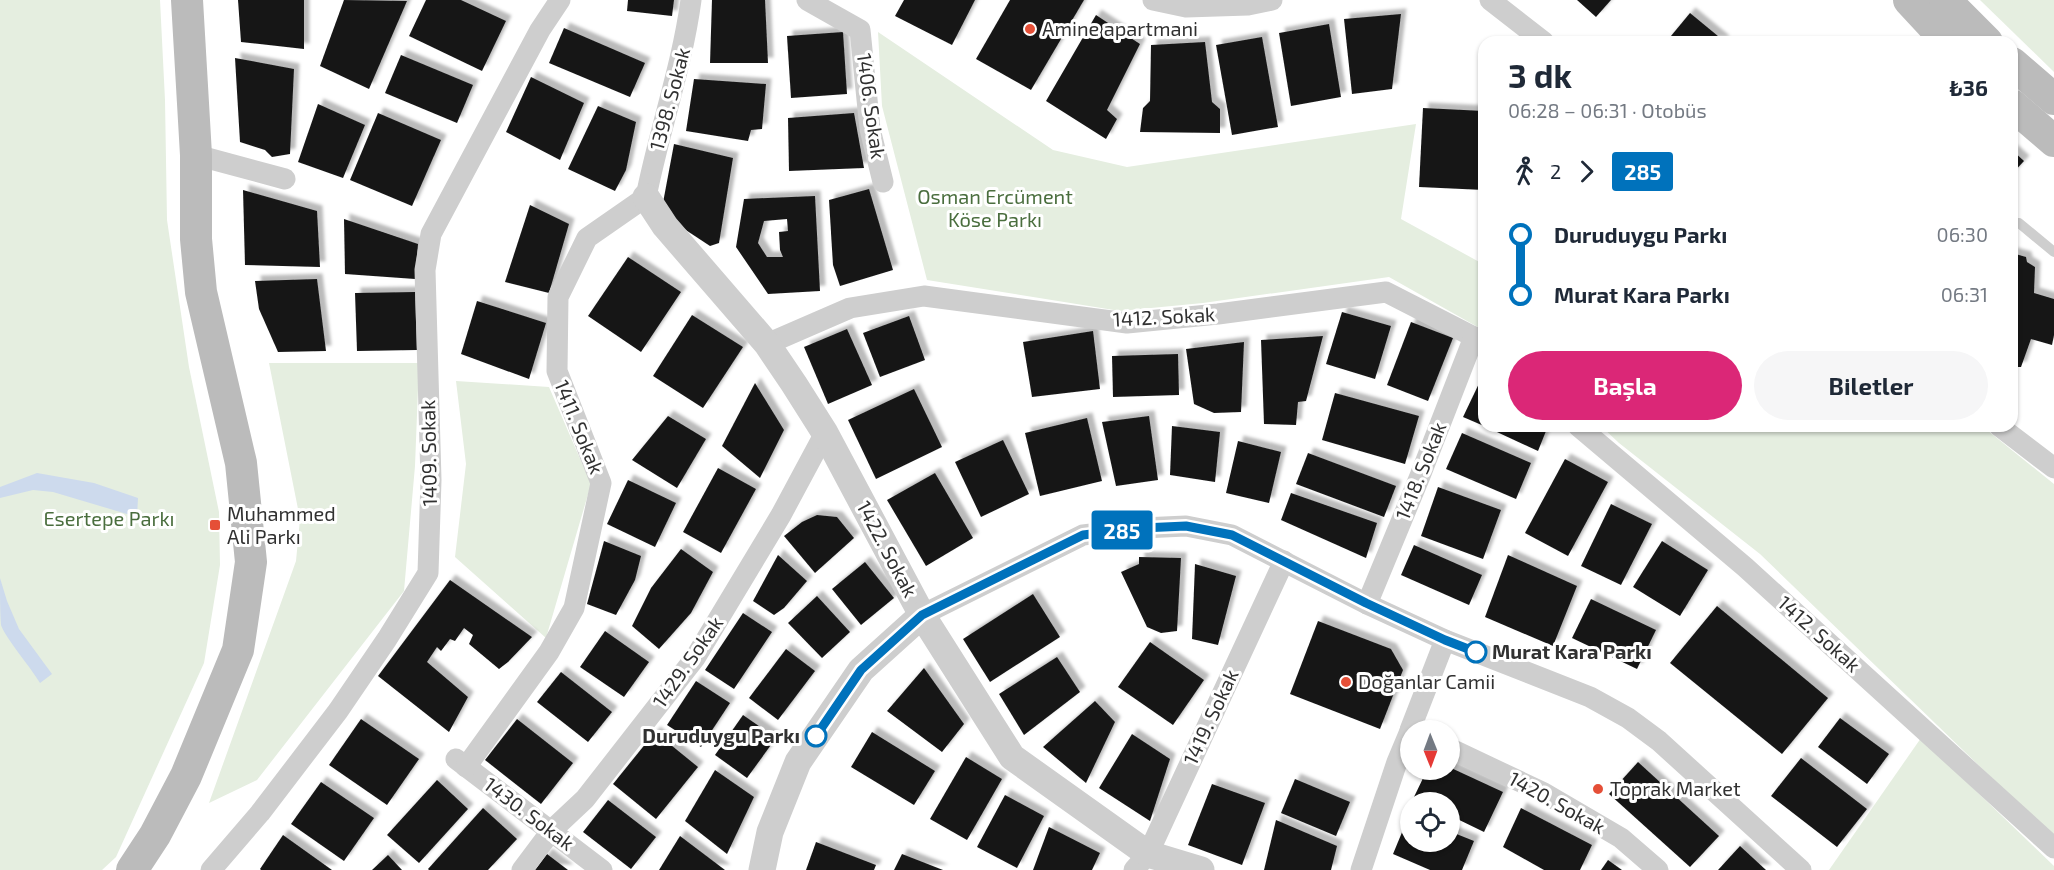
<!DOCTYPE html>
<html lang="tr">
<head>
<meta charset="utf-8">
<style>
  body { margin:0; font-family:"Exo 2",sans-serif; background:#f6f6f7; color:#1f2937; height:100vh; display:flex; flex-direction:column; font-size:22px; white-space:nowrap }
  * { box-sizing:border-box; margin:0 }
  p { font-size:20px; color:#747a83 }
  .icon { flex:none; width:33px; height:33px; fill:none; stroke:currentColor; stroke-width:2; stroke-linecap:round; stroke-linejoin:round }
  .map { position:relative; flex:1; overflow:hidden }
  .panel { position:absolute; left:1478px; top:36px; width:540px; height:396px; display:flex; flex-direction:column; background:#fff; border-radius:18px; box-shadow:0 2px 4px #0004 }
  .panel>* { flex:none }
  .badge { padding:0 12px; border-radius:4px; font-size:21px; line-height:39px }
  .needle { width:39px; rotate:179deg }
  .fabs { position:absolute; left:1400px; top:720px; display:grid; gap:12px }
  .fabs a { display:grid; place-items:center; width:60px; height:60px; border-radius:50%; background:#fff; box-shadow:0 2px 4px #0004; font-size:30px }
  .map>.badge { position:absolute; translate:-50% -50%; box-shadow:0 0 0 3px #fff }
  .legs { display:flex; align-items:center; gap:9px; height:66px; padding:0 30px; font-size:20px }
  .legs p { margin-inline-start:auto }
  .summary { display:flex; align-items:center; justify-content:space-between; height:102px; padding:0 30px }
  h1 { font-size:33px; font-weight:700; line-height:45px }
  .primary-button { display:flex; gap:12px; margin-top:auto; padding:12px 30px }
  .primary-button a { flex:1; height:69px; border-radius:36px; background:#db2777; color:#fff; font-size:24px; font-weight:700; line-height:69px; text-align:center }
  .primary-button a+a { background:#f6f6f7; color:#1f2937 }
  ul { padding:0 30px; list-style:none }
  li { display:flex; align-items:center; gap:21px; height:60px; font-size:22px }
  li i { display:grid; place-items:center; width:9px; height:100%; margin:0 8px; background:currentColor }
  li i::after { content:''; width:15px; height:15px; margin:-8px; border:4px solid; border-radius:50%; background:#fff }
  li p { margin-inline-start:auto }
  li:first-child i { background:linear-gradient(#0000 50%,currentColor 0) }
  li:last-child i { background:linear-gradient(currentColor 50%,#0000 0) }
  .map>svg:first-child { display:block }
  .green { fill:#e5eee0 }
  .water { fill:#cddaed }
  .building { fill:#181818; fill-rule:evenodd; filter:url(#shadow) }
  .lines { fill:none; stroke-linecap:round; stroke-linejoin:round }
  .service { stroke:#cecece; stroke-width:10 }
  .minor { stroke:#cecece; stroke-width:21 }
  .tertiary { stroke:#cecece; stroke-width:27 }
  .secondary { stroke:#bbb; stroke-width:32 }
  .line-1-casing { stroke:#fff; stroke-width:14 }
  .line-1 { stroke:#0072bc; stroke-width:9 }
  .poi-dot { fill:#e54f37; stroke:#fff; stroke-width:2 }
  .stop-1-dot { fill:#fff; stroke:#0072bc; stroke-width:3 }
  .labels { text-anchor:middle; stroke-width:6; stroke-linejoin:round; paint-order:stroke }
  .poi-label { font-size:20px; fill:#313131; stroke:#fff; text-anchor:start }
  .street-label { font-size:20px; fill:#313131; stroke:#fff }
  .park-label { font-size:20px; fill:#4a6e3e; stroke:#fff }
  .stop-label { font-size:20px; font-weight:bold; fill:#313131; stroke:#fff; text-anchor:start }
</style>
</head>
<body>
<div class="map">
<svg width="2054" height="870" viewBox="0 0 2054 870">
  <defs>
    <filter id="shadow"><feDropShadow dx="5.5" dy="-5.5" stdDeviation="1.5" flood-color="#0004"/></filter>
  </defs>
  <rect width="100%" height="100%" fill="#fff"/>
  <!-- green -->
  <g class="green">
    <polygon points="0,0 160,0 165,100 167,220 189,367 219,512 220,565 204,663 116,857 102,870 0,870"/>
    <polygon points="1980,0 2054,0 2054,72"/>
    <polygon points="878,32 1053,150 1127,167 1416,124 1401,219 1483,264 1483,330 1389,277 1203,303 1120,311 927,280 882,106"/>
    <polygon points="269,363 419,363 415,466 404,591 257,780 209,803 296,561 300,519"/>
    <polygon points="456,381 549,387 591,484 546,638 455,557 466,464"/>
    <polygon points="1601,426 1982,426 2054,484 2054,838 1760,554 1619,443"/>
    <polygon points="1921,738 2054,866 2054,870 1829,870"/>
  </g>
  <!-- water -->
  <g class="water">
    <polygon points="37,473 94,483 138,498 137,517 53,492 33,490 0,498 0,487"/>
    <path d="M 0,578 L 7,601 L 19,629 L 52,674 L 40,683 C 32,669 4,636 1,625 C 0,611 0,592 0,578 Z"/>
  </g>
  <!-- building -->
  <g class="building">
    <polygon points="238,0 304,0 304,49 241,42"/>
    <polygon points="344,0 407,1 369,89 320,66"/>
    <polygon points="426,0 461,0 506,21 482,71 409,36"/>
    <polygon points="628,0 674,0 672,16 627,11"/>
    <polygon points="712,0 765,0 768,63 710,63"/>
    <polygon points="904,0 975,0 952,45 895,16"/>
    <polygon points="1010,0 1084,0 1031,90 976,59"/>
    <polygon points="1577,0 1611,0 1596,17"/>
    <polygon points="1690,13 1724,41 1723,42 1666,42"/>
    <polygon points="1401,14 1392,89 1352,94 1344,19"/>
    <polygon points="1096,15 1140,44 1107,110 1117,119 1106,139 1046,101"/>
    <polygon points="1329,24 1341,97 1291,106 1279,33"/>
    <polygon points="564,28 645,63 630,97 549,63"/>
    <polygon points="843,32 847,94 791,98 787,36"/>
    <polygon points="1262,37 1278,127 1232,135 1216,45"/>
    <polygon points="1205,42 1212,102 1220,109 1220,133 1140,132 1143,108 1150,101 1151,45"/>
    <polygon points="401,55 473,85 457,123 385,93"/>
    <polygon points="235,58 294,69 290,154 272,157 265,150 240,142"/>
    <polygon points="531,77 584,103 560,160 506,132"/>
    <polygon points="694,79 766,84 762,129 751,130 748,141 686,131"/>
    <polygon points="318,104 365,125 343,178 298,162"/>
    <polygon points="598,106 636,122 626,170 615,191 568,169"/>
    <polygon points="1423,108 1484,111 1484,190 1419,187"/>
    <polygon points="378,113 441,140 412,206 350,180"/>
    <polygon points="854,113 864,168 789,171 788,118"/>
    <polygon points="674,144 733,158 719,243 710,246 666,217 662,208"/>
    <polygon points="2012,150 2024,161 2012,174"/>
    <polygon points="869,189 893,270 840,286 833,265 829,200"/>
    <polygon points="243,190 317,211 320,267 245,265"/>
    <path d="M 815,196 L 820,291 L 768,294 L 736,247 L 744,199 ZM 787,219 L 788,231 L 779,232 L 780,250 L 783,257 L 767,257 L 758,243 L 764,221 Z"/>
    <polygon points="530,205 569,224 549,293 505,282"/>
    <polygon points="344,219 418,244 415,279 345,274"/>
    <polygon points="2012,253 2026,257 2027,262 2035,267 2034,293 2054,299 2054,335 2052,345 2031,339 2021,367 2012,367"/>
    <polygon points="628,257 681,292 641,352 588,316"/>
    <polygon points="317,279 326,351 278,352 259,309 255,281"/>
    <polygon points="415,292 417,350 357,351 355,293"/>
    <polygon points="477,301 546,323 529,379 461,354"/>
    <polygon points="1342,312 1391,326 1375,379 1326,364"/>
    <polygon points="692,315 743,347 703,408 653,376"/>
    <polygon points="909,316 925,360 880,377 863,333"/>
    <polygon points="1411,322 1453,338 1428,401 1387,385"/>
    <polygon points="847,329 872,385 828,404 804,347"/>
    <polygon points="1093,331 1100,389 1032,397 1023,342"/>
    <polygon points="1323,336 1306,401 1298,402 1296,425 1264,424 1261,340"/>
    <polygon points="1244,342 1241,412 1214,413 1194,404 1186,349"/>
    <polygon points="1178,354 1179,395 1113,397 1112,356"/>
    <polygon points="1484,373 1484,426 1463,417"/>
    <polygon points="755,383 784,430 760,478 722,446"/>
    <polygon points="914,389 942,447 876,479 848,420"/>
    <polygon points="1335,393 1419,416 1405,464 1322,440"/>
    <polygon points="668,416 706,439 677,488 632,460"/>
    <polygon points="1149,416 1158,480 1116,486 1102,422"/>
    <polygon points="1087,418 1102,481 1040,496 1025,433"/>
    <polygon points="1172,426 1220,432 1215,482 1170,475"/>
    <polygon points="1484,426 1548,426 1538,451"/>
    <polygon points="1462,433 1531,463 1516,499 1446,469"/>
    <polygon points="1003,440 1029,494 981,517 955,462"/>
    <polygon points="1238,441 1281,452 1269,503 1226,493"/>
    <polygon points="1308,453 1396,486 1384,517 1296,484"/>
    <polygon points="1565,459 1608,482 1568,556 1525,533"/>
    <polygon points="718,468 756,489 721,553 683,532"/>
    <polygon points="935,473 973,538 926,566 887,500"/>
    <polygon points="628,480 676,503 655,547 607,524"/>
    <polygon points="1438,487 1501,510 1483,559 1421,536"/>
    <polygon points="1291,493 1377,523 1366,558 1281,520"/>
    <polygon points="1611,504 1652,524 1621,585 1581,566"/>
    <polygon points="817,515 837,517 854,538 815,573 784,536 802,522"/>
    <polygon points="604,541 641,556 635,580 616,615 587,604"/>
    <polygon points="1662,541 1708,570 1680,616 1633,587"/>
    <polygon points="1414,545 1482,575 1469,605 1401,575"/>
    <polygon points="681,549 713,572 691,613 659,649 632,626 651,588"/>
    <polygon points="778,555 807,581 784,608 774,615 753,601"/>
    <polygon points="1508,555 1577,586 1553,646 1485,617"/>
    <polygon points="1139,557 1181,558 1177,631 1161,633 1147,627 1121,572 1139,564"/>
    <polygon points="865,562 894,598 861,625 832,589"/>
    <polygon points="1195,564 1236,576 1218,645 1192,639"/>
    <polygon points="450,580 532,637 508,662 499,669 469,644 473,635 464,628 455,641 450,639 441,651 437,647 427,662 468,697 449,732 378,676"/>
    <polygon points="1033,594 1060,637 990,682 963,639"/>
    <polygon points="817,596 850,632 822,658 788,623"/>
    <polygon points="1591,599 1656,630 1637,669 1572,638"/>
    <polygon points="1717,606 1828,698 1782,754 1670,663"/>
    <polygon points="743,613 772,632 734,689 705,670"/>
    <polygon points="1318,621 1391,649 1403,670 1380,729 1290,694"/>
    <polygon points="605,631 649,662 624,697 580,667"/>
    <polygon points="1150,642 1204,680 1173,725 1118,687"/>
    <polygon points="786,649 815,671 778,720 749,698"/>
    <polygon points="1057,657 1080,692 1024,735 999,694"/>
    <polygon points="924,668 964,724 942,752 887,711"/>
    <polygon points="561,672 612,712 588,742 537,702"/>
    <polygon points="696,681 730,703 701,747 667,725"/>
    <polygon points="1095,701 1115,722 1086,783 1043,747"/>
    <polygon points="743,715 776,738 747,778 715,755"/>
    <polygon points="1840,718 1889,754 1867,784 1818,747"/>
    <polygon points="361,719 419,759 387,805 329,765"/>
    <polygon points="517,719 573,763 541,804 485,760"/>
    <polygon points="655,732 698,767 656,819 613,784"/>
    <polygon points="872,732 935,771 914,805 851,767"/>
    <polygon points="1132,734 1170,759 1150,821 1099,788"/>
    <polygon points="966,757 1002,779 967,840 930,819"/>
    <polygon points="1801,758 1867,809 1837,847 1771,796"/>
    <polygon points="1638,762 1719,836 1690,867 1609,794"/>
    <polygon points="1449,767 1503,792 1484,832 1449,815 1449,802 1421,802 1413,799 1427,770 1449,770"/>
    <polygon points="715,770 754,797 727,854 685,821"/>
    <polygon points="1295,779 1350,802 1336,836 1281,813"/>
    <polygon points="437,780 468,809 419,863 387,835"/>
    <polygon points="321,782 374,818 344,861 291,824"/>
    <polygon points="1212,784 1265,803 1242,865 1188,845"/>
    <polygon points="1005,795 1044,816 1017,868 977,847"/>
    <polygon points="608,800 656,837 631,869 583,832"/>
    <polygon points="483,808 517,839 488,870 429,870 428,869"/>
    <polygon points="1521,808 1592,845 1580,870 1544,870 1503,847"/>
    <polygon points="1410,813 1410,842 1449,842 1449,831 1474,841 1462,870 1430,870 1393,854"/>
    <polygon points="1276,820 1337,846 1331,870 1264,870"/>
    <polygon points="1049,827 1100,853 1092,870 1033,870"/>
    <polygon points="283,835 332,870 261,870 260,869"/>
    <polygon points="680,836 725,870 659,870"/>
    <polygon points="816,842 876,865 874,870 806,870"/>
    <polygon points="1740,846 1766,870 1718,870"/>
    <polygon points="547,854 568,870 535,870"/>
    <polygon points="902,854 943,870 894,870"/>
    <polygon points="388,855 402,870 372,870"/>
    <polygon points="1608,860 1622,870 1601,870"/>
  </g>
  <g class="lines">
    <!-- service -->
    <polyline class="service" points="2019,223 2054,252"/>
    <!-- minor -->
    <g class="minor">
      <polyline points="807,0 860,30 870,129 883,182"/>
      <polyline points="1153,0 1186,7 1248,5 1272,0"/>
      <polyline points="1490,0 1544,42"/>
      <polyline points="196,155 285,179"/>
      <polyline points="767,344 850,308 924,296 1127,323 1218,314 1386,292 1474,337 1484,345"/>
      <polyline points="1578,426 1745,567 2054,848"/>
      <polyline points="1999,426 2054,468"/>
      <polyline points="1367,604 1420,476 1474,337"/>
      <polyline points="922,615 1083,535 1142,528 1186,526 1232,535 1367,604 1445,640 1590,697 1628,718 1659,741 1801,870"/>
      <polyline points="1410,730 1445,640"/>
      <polyline points="1449,748 1544,793 1621,838 1658,870"/>
      <polyline points="456,759 602,870"/>
      <path d="M 466,767 L 549,652 L 574,608 L 601,483 L 557,371 L 558,297 L 587,238 L 646,197 C 659,131 682,67 691,0"/>
      <polyline points="211,870 260,813 338,711 387,639 428,573 431,480 425,270 431,234 540,30 560,0"/>
      <polyline points="522,870 552,830 585,799 695,658 781,515 825,433"/>
      <polyline points="1134,870 1148,854 1166,815 1284,561"/>
      <polyline points="1361,870 1397,762 1410,731"/>
    </g>
    <!-- tertiary -->
    <g class="tertiary">
      <polyline points="646,197 665,226 767,344 794,384 825,433 922,615 1012,757 1148,854 1201,870"/>
      <polyline points="762,870 770,832 798,762 861,670 922,615"/>
    </g>
    <!-- secondary -->
    <g class="secondary">
      <polyline points="1909,0 1948,42"/>
      <polyline points="1945,0 1987,42"/>
      <polyline points="2012,63 2054,99"/>
      <polyline points="2012,105 2054,141"/>
      <polyline points="132,870 155,835 186,776 238,650 251,562 241,463 201,292 196,239 196,155 187,0"/>
    </g>
  </g>
  <g class="lines">
    <!-- line-1 casing -->
    <g class="line-1-casing">
      <polyline id="line-1" points="816,736 861,670 922,615 1083,535 1142,528 1186,526 1232,535 1366,603 1445,640 1476,652"/>
    </g>
    <!-- line-1 -->
    <use href="#line-1" class="line-1"/>
  </g>
  <!-- markers -->
  <g class="poi-dot">
    <circle cx="1030" cy="29" r="6"/>
    <rect x="209" y="519" width="12" height="12" rx="3"/>
    <circle cx="1346" cy="682" r="6"/>
    <circle cx="1598" cy="789" r="6"/>
  </g>
  <g class="stop-1-dot">
    <circle cx="1476" cy="652" r="10"/>
    <circle cx="816" cy="736" r="10"/>
  </g>
  <g class="labels">
    <!-- poi labels -->
    <g class="poi-label">
      <text x="1042" y="36">Amine apartmani</text>
      <text x="227" y="521">Muhammed<tspan x="227" dy="23">Ali Parkı</tspan></text>
      <text x="1358" y="689">Doğanlar Camii</text>
      <text x="1610" y="796">Toprak Market</text>
    </g>
    <!-- street labels -->
    <g class="street-label">
      <text transform="translate(670 99) rotate(-75)" y="7">1398. Sokak</text>
      <text transform="translate(871 106) rotate(82)" y="7">1406. Sokak</text>
      <text transform="translate(1164 317) rotate(-3)" y="7">1412. Sokak</text>
      <text transform="translate(579 427) rotate(68)" y="7">1411. Sokak</text>
      <text transform="translate(429 453) rotate(-91)" y="7">1409. Sokak</text>
      <text transform="translate(1421 471) rotate(-68)" y="7">1418. Sokak</text>
      <text transform="translate(887 549) rotate(62)" y="7">1422. Sokak</text>
      <text transform="translate(1819 634) rotate(42)" y="7">1412. Sokak</text>
      <text transform="translate(688 662) rotate(-55)" y="7">1429. Sokak</text>
      <text transform="translate(1211 717) rotate(-65)" y="7">1419. Sokak</text>
      <text transform="translate(1557 803) rotate(29)" y="7">1420. Sokak</text>
      <text transform="translate(529 814) rotate(37)" y="7">1430. Sokak</text>
    </g>
    <!-- park labels -->
    <g class="park-label">
      <text x="995" y="204">Osman Ercüment<tspan x="995" dy="23">Köse Parkı</tspan></text>
      <text x="109" y="526">Esertepe Parkı</text>
    </g>
    <!-- stop labels -->
    <g class="stop-label">
      <text x="1492" y="659">Murat Kara Parkı</text>
      <text x="800" y="743" text-anchor="end">Duruduygu Parkı</text>
    </g>
  </g>
</svg>
<div class="fabs">
<a><svg class="needle" viewBox="-14 -14 28 28"><path d="M0-13l5 13h-10z" fill="#e53935"/><path d="M0 13l5-13h-10z" fill="#747a83"/></svg></a>
<a><svg class="icon" aria-label="locate" viewBox="0 0 24 24"><circle cx="12" cy="12" r="6"/><path d="M12 2v4M12 18v4M2 12h4M18 12h4"/></svg></a>
</div>
<b class="badge" style="left:1122px;top:530px;background:#0072bc;color:#fff">285</b>
<section class="panel">
<div class="summary"><div><h1>3 dk</h1><p>06:28 – 06:31 · Otobüs</p></div><b>₺36</b></div>
<div class="legs"><svg class="icon" aria-label="walk" viewBox="0 0 24 24"><circle cx="13" cy="4" r="2"/><path d="M13 8l-2 6 4 7M11 14l-3 7M7 12l3-4h3l4 4"/></svg>2<svg class="icon" aria-label="forward" viewBox="0 0 24 24"><path d="M9 5l7 7-7 7"/></svg><b class="badge" style="background:#0072bc;color:#fff">285</b></div>
<ul>
<li><i style="color:#0072bc"></i><b>Duruduygu Parkı</b><p>06:30</p></li>
<li><i style="color:#0072bc"></i><b>Murat Kara Parkı</b><p>06:31</p></li>
</ul>
<div class="primary-button"><a>Başla</a><a>Biletler</a></div>
</section>
</div>
</body>
</html>
